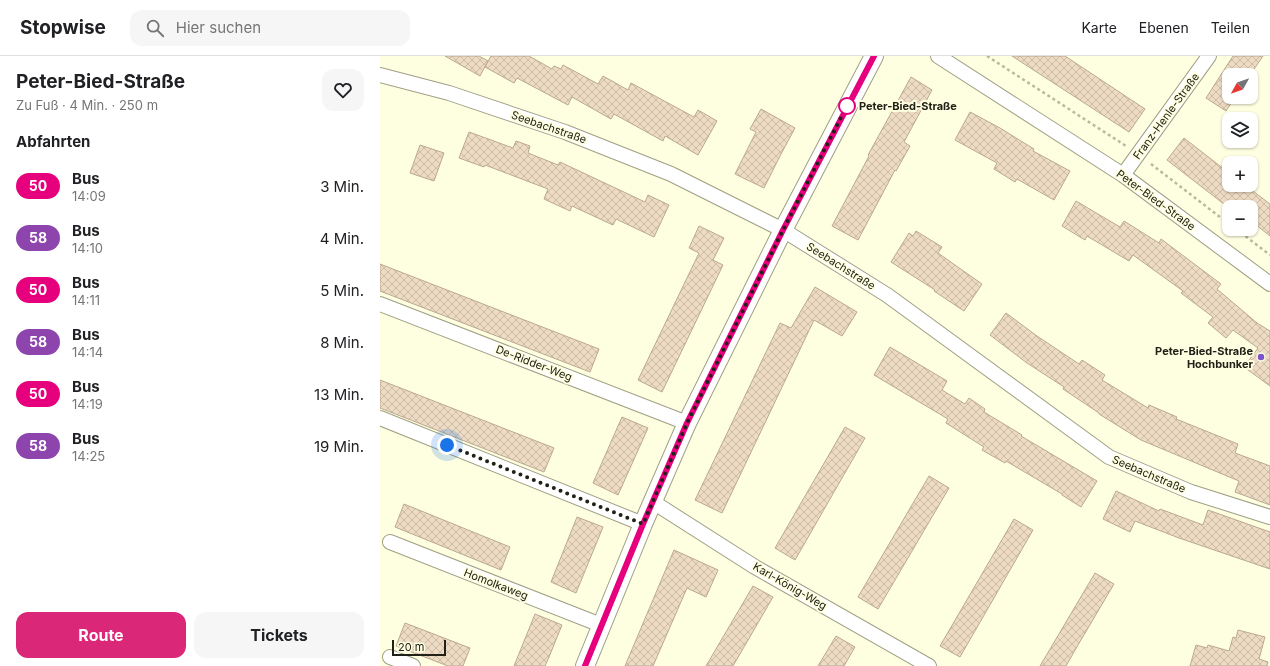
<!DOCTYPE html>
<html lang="de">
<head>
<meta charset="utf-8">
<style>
  body { margin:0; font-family:Inter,sans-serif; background:#f6f6f6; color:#202124; height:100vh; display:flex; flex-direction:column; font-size:15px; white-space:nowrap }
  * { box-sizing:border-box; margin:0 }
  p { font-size:13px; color:#757577 }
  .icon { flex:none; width:22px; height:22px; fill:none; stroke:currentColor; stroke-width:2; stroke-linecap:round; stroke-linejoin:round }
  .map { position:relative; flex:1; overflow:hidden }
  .side { display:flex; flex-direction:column; background:#fff; width:380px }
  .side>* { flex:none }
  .badge { padding:0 8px; border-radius:13px; font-size:14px; line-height:26px }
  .needle { width:26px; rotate:230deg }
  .controls { position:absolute; left:842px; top:12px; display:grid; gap:8px }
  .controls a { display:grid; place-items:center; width:36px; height:36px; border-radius:8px; background:#fff; box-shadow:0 1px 3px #0004; font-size:20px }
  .scale { position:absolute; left:12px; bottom:10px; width:54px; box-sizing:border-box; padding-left:4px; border:2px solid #212117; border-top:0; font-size:11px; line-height:14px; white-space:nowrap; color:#212117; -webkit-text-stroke:3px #fefee1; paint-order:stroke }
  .you { position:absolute; width:20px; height:20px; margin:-10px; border:3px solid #fff; border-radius:50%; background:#1a73e8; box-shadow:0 0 0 6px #1a73e833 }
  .map>.badge { position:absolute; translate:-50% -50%; box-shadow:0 0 0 2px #fff }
  h2 { padding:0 16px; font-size:15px; line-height:36px }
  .round { display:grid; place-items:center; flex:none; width:42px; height:42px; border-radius:12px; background:#f6f6f6 }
  .summary { display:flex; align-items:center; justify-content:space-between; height:68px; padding:0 16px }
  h1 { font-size:19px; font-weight:700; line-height:30px }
  .cta { display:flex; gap:8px; margin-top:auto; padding:8px 16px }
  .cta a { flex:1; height:46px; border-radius:12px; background:#db2777; color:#fff; font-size:16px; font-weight:700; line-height:46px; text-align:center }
  .cta a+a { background:#f6f6f6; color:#202124 }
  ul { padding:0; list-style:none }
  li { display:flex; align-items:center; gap:12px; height:52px; padding:0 16px }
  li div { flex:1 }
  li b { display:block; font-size:15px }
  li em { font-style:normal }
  li .badge { min-width:44px; font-weight:700; text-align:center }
  header { display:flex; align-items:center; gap:24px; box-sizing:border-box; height:56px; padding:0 20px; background:#fff; border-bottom:1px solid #e0e0e0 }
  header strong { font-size:19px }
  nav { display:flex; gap:22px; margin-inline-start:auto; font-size:14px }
  .search { width:280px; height:36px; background:#f6f6f6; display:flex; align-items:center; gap:10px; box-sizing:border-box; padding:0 14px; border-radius:12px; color:#757577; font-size:15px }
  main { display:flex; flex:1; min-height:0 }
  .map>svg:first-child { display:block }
  .building { fill:url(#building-cross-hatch); stroke:#bba891 }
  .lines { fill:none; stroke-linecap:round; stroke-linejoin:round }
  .minor-casing { stroke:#9fa084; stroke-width:16 }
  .tertiary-casing { stroke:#9fa084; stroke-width:20 }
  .path { stroke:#b9b9a2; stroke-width:2.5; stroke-dasharray:3 3; stroke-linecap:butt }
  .minor { stroke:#fff; stroke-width:14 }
  .tertiary { stroke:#fff; stroke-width:18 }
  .line-casing { stroke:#fff; stroke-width:9 }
  .line { stroke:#e6007e; stroke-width:6 }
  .walk { stroke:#212117; stroke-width:4; stroke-dasharray:0 7.2 }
  .stop-dot { fill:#fff; stroke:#e6007e; stroke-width:2 }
  .poi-dot { fill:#7e53cc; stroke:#fefee1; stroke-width:1.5 }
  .labels { text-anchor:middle; stroke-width:4; stroke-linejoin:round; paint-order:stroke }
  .stop-label { font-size:11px; font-weight:bold; fill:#212117; stroke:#fefee1; text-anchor:start }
  .street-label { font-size:11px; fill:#212117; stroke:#fefee1 }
  .poi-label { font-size:11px; font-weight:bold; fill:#212117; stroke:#fefee1; text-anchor:end }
</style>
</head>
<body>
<header>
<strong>Stopwise</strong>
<div class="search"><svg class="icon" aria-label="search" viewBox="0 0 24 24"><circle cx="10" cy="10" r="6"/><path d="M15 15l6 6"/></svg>Hier suchen</div>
<nav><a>Karte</a><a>Ebenen</a><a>Teilen</a></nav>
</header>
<main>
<section class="side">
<div class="summary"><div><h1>Peter-Bied-Straße</h1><p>Zu Fuß · 4 Min. · 250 m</p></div><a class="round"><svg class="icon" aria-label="heart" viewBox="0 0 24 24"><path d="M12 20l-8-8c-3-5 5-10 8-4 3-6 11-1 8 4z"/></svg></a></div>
<h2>Abfahrten</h2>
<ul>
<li><span class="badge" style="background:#e6007e;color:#fff">50</span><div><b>Bus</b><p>14:09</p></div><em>3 Min.</em></li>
<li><span class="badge" style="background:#8e44ad;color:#fff">58</span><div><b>Bus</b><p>14:10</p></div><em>4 Min.</em></li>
<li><span class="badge" style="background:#e6007e;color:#fff">50</span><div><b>Bus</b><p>14:11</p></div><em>5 Min.</em></li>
<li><span class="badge" style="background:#8e44ad;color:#fff">58</span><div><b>Bus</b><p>14:14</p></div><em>8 Min.</em></li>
<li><span class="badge" style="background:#e6007e;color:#fff">50</span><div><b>Bus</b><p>14:19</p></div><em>13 Min.</em></li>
<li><span class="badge" style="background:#8e44ad;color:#fff">58</span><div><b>Bus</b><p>14:25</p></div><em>19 Min.</em></li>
</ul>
<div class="cta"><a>Route</a><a>Tickets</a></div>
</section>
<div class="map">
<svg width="890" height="610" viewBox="0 0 890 610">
  <defs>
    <pattern id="building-cross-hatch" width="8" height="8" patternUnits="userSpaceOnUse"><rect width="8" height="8" fill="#eedbc3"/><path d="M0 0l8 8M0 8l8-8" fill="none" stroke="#ccbca7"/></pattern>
  </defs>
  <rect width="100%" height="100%" fill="#fefee1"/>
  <!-- building -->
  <g class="building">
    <polygon points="65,0 99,0 108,5 100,20"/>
    <polygon points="111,0 149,0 172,13 174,10 181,13 183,9 218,28 223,20 248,34 251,27 314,61 318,54 337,65 318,99 285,80 283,85 234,58 231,63 192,41 188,49 137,22 134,27 105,11"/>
    <polygon points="632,0 685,0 765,53 749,76"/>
    <polygon points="853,0 883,0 870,19 849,19 849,41 855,41 846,55 826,42"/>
    <polygon points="531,21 552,34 524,86 530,90 516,115 515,114 478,184 452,170 489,100 488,99"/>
    <polygon points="381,53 415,72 400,100 384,132 355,118 376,76 370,73"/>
    <polygon points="590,56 620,72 654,93 653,95 690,115 674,144 637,123 635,126 614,113 617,107 575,84"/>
    <polygon points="89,76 133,92 136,85 150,90 148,97 178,109 180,106 265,146 268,139 289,149 274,181 236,163 233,169 192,150 190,155 164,143 168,133 105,109 104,111 79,102"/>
    <polygon points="804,82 849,117 849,129 865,129 890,148 890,180 871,165 871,151 849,151 849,152 787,104"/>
    <polygon points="40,89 64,97 54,125 30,117"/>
    <polygon points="696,145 740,171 744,165 779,187 781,183 841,228 837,233 877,267 890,275 890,330 864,311 878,292 853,274 846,282 828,267 833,261 801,237 803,235 753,199 749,205 707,180 705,184 682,170"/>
    <polygon points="319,170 344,182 333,204 343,209 282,336 258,324 319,197 309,192"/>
    <polygon points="536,175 562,191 558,197 602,228 584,255 554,235 555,234 511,206 529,177 533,180"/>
    <polygon points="0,208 219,293 210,316 0,235"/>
    <polygon points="435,231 477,256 462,280 434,264 342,457 315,444 400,267 411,272"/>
    <polygon points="626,257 657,280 699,308 702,304 725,319 722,324 768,352 769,349 797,361 796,363 858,388 855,397 890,410 890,449 855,436 859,425 761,384 719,358 719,357 683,333 684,331 647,307 610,279"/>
    <polygon points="510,291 567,325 562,334 585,348 589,342 605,353 604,356 642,379 641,380 717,425 701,451 682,439 682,438 626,405 625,407 602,394 604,391 566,367 568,363 494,319"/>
    <polygon points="0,324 174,392 164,416 0,352"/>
    <polygon points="242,361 268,372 238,439 213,427"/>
    <polygon points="465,371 485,382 415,504 395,492"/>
    <polygon points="549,420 569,432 498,553 478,541"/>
    <polygon points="736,435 779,455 780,453 823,469 828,454 890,476 890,513 799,482 755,465 750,476 723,463"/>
    <polygon points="24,448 130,491 121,514 15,471"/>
    <polygon points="197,461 223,471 196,537 171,526"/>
    <polygon points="634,463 653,474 580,601 560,590"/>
    <polygon points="294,494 338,514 326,541 307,532 273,610 245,610"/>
    <polygon points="715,517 734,528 698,589 686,610 660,610"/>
    <polygon points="373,530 393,541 375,572 353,610 326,610"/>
    <polygon points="155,558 182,569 169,601 165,610 134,610"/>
    <polygon points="25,567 90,592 83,610 68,610 16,590"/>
    <polygon points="858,574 885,581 879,603 888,606 887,610 810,610 816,589 827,592 828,589 849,595 853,581 856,582"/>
    <polygon points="456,580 475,591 464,610 438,610"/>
  </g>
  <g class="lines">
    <!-- minor casing -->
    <g class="minor-casing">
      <g id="minor">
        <polyline points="558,0 743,119 890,228"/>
        <polyline points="0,19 69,37 185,76 291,118 403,174 507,239 729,401 811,436 890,461"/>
        <polyline points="743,119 829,0"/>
        <polyline points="0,248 307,367"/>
        <polyline points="0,362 263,468"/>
        <polyline points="273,446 375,511 549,610"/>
        <polyline points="10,486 221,569"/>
        <polyline points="10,601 33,610"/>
      </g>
    </g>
    <!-- tertiary casing -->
    <g class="tertiary-casing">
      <polyline id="tertiary" points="205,610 263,468 307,367 403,174 494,0"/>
    </g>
    <!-- path -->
    <g class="path">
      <polyline points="607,0 746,90"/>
      <polyline points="771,108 849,168"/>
      <polyline points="856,173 890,199"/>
    </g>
    <!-- minor -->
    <use href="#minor" class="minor"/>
    <!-- tertiary -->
    <use href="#tertiary" class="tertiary"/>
  </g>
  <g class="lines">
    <!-- line casing -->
    <g class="line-casing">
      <polyline id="line" points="205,610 263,468 307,367 403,174 494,0"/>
    </g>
    <!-- line -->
    <use href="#line" class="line"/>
    <!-- walk -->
    <polyline class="walk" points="67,389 263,468 307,367 403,174 467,50"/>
  </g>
  <!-- markers -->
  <circle class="stop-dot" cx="467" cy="50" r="8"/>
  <circle class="poi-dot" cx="881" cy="301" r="4"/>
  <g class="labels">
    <!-- stop labels -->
    <g class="stop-label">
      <text x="479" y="54">Peter-Bied-Straße</text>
    </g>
    <!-- street labels -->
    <g class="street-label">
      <text transform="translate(786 60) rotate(-54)" y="4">Franz-Henle-Straße</text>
      <text transform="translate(169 71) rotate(19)" y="4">Seebachstraße</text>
      <text transform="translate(776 144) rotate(36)" y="4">Peter-Bied-Straße</text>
      <text transform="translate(461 210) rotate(32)" y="4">Seebachstraße</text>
      <text transform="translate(154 307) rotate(21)" y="4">De-Ridder-Weg</text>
      <text transform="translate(769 418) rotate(23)" y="4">Seebachstraße</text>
      <text transform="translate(116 528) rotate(21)" y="4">Homolkaweg</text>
      <text transform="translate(410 530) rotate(30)" y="4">Karl-König-Weg</text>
    </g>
    <!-- poi labels -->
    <g class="poi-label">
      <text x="873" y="299">Peter-Bied-Straße<tspan x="873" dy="13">Hochbunker</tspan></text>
    </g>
  </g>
</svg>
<div class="controls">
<a><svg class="needle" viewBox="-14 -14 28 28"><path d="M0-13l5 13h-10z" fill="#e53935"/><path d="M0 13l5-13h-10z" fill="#757577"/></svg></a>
<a><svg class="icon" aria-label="layers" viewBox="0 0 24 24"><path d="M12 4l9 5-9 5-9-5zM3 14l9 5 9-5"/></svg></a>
<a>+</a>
<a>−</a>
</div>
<div class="scale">20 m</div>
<div class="you" style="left:67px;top:389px"></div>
</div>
</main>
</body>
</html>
